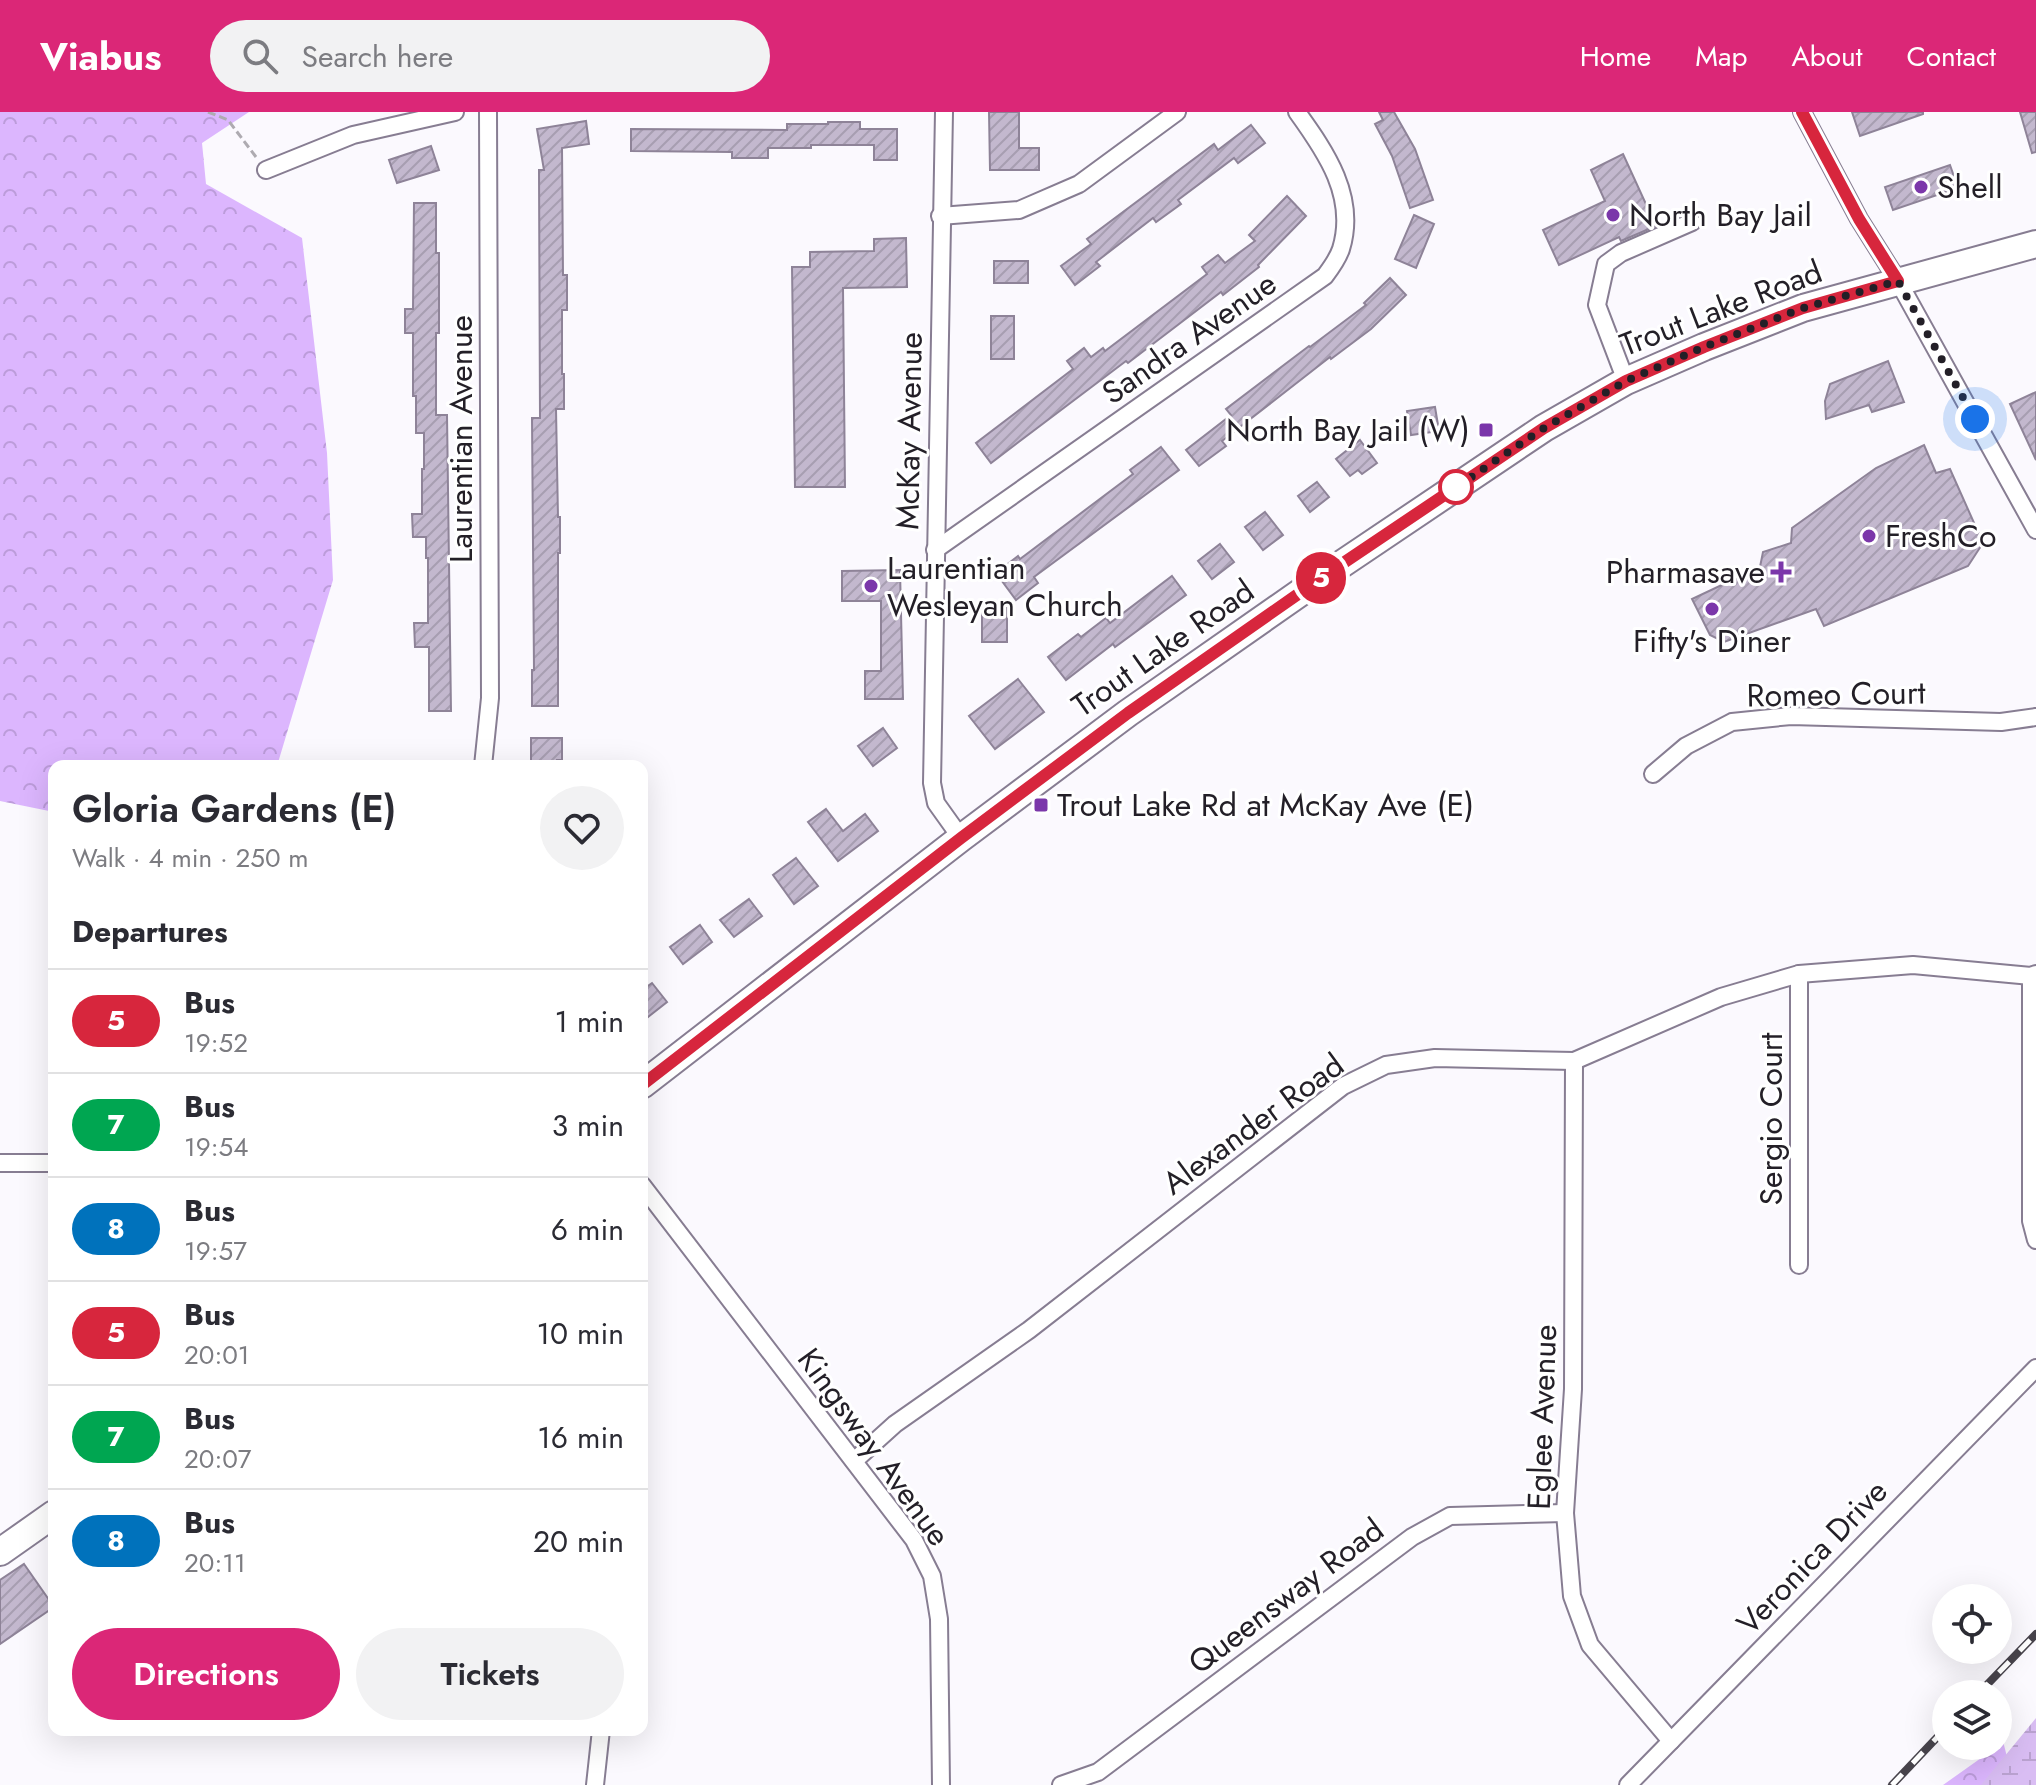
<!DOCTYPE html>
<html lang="en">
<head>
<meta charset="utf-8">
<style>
  body { margin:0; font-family:Jost,sans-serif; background:#f2f2f3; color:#2b2b33; height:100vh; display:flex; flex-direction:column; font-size:30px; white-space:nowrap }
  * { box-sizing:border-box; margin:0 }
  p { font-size:26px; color:#7c7c81 }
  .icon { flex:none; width:44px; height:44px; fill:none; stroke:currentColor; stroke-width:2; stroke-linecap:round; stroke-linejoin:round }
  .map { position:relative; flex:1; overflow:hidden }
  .panel { position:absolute; left:48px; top:648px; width:600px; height:976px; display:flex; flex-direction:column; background:#fff; border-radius:16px; box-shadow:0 8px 32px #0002 }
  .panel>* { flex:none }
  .badge { padding:0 16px; border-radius:26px; font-size:28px; line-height:52px }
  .buttons { position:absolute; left:1932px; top:1472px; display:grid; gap:16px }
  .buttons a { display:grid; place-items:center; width:80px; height:80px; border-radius:50%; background:#fff; box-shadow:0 8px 32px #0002; font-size:40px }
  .you { position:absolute; width:40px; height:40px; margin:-20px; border:6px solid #fff; border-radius:50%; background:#1a73e8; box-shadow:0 0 0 12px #1a73e833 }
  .map>.badge { position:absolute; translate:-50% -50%; box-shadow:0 0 0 4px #fff }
  h2 { padding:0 24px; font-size:30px; line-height:72px }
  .round { display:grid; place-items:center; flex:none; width:84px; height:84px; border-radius:42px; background:#f2f2f3 }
  .summary { display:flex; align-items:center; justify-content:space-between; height:136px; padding:0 24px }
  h1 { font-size:38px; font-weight:600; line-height:60px }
  .primary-button { display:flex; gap:16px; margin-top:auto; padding:16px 24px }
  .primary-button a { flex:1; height:92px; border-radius:48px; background:#db2777; color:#fff; font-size:32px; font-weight:600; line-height:92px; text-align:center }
  .primary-button a+a { background:#f2f2f3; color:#2b2b33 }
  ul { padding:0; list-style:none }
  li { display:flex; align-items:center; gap:24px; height:104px; padding:0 24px; border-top:2px solid #e1e1e2 }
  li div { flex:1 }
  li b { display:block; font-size:30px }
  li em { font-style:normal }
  li .badge { min-width:88px; font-weight:700; text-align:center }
  header { display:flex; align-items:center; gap:48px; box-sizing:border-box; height:112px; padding:0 40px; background:#db2777; color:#fff }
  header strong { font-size:38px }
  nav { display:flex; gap:44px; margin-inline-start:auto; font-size:28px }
  .search { width:560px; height:72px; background:#f2f2f3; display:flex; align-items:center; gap:20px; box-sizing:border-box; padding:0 28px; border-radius:44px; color:#7c7c81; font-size:30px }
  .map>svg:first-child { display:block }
  .forest { fill:url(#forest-crowns) }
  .wetland { fill:url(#wetland-marsh) }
  .building { fill:url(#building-hatch); stroke:#8e8398; stroke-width:2 }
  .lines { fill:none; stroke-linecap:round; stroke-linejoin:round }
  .street-casing { stroke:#877d92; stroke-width:20 }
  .primary-casing { stroke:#877d92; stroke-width:30 }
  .path { stroke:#aeabb1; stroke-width:3; stroke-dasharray:8 4; stroke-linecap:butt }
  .street { stroke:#fff; stroke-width:16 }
  .primary { stroke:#fff; stroke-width:26 }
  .rail-casing { stroke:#47434b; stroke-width:8 }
  .rail { stroke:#fff; stroke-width:5; stroke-dasharray:15; stroke-linecap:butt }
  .line-casing { stroke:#fff; stroke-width:18 }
  .line { stroke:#d7263d; stroke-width:12 }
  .walk { stroke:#231f27; stroke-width:8; stroke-dasharray:0 14.4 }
  .poi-dot { fill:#7b37aa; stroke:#fff; stroke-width:3 }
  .stop-dot { fill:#fff; stroke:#d7263d; stroke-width:4 }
  .labels { text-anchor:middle; stroke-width:6; stroke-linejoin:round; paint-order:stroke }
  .poi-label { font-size:32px; fill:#231f27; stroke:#fff; text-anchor:start }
  .street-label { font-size:32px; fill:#231f27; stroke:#fff }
</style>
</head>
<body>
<header>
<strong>Viabus</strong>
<div class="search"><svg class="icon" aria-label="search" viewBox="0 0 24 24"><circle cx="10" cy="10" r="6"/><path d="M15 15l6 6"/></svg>Search here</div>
<nav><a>Home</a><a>Map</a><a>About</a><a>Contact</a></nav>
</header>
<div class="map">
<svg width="2036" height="1673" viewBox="0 0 2036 1673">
  <defs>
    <pattern id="forest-crowns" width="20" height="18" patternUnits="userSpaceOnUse" patternTransform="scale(2)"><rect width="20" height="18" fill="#dcb6fe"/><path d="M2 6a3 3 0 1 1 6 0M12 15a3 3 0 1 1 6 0" fill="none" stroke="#bc9cda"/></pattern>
    <pattern id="wetland-marsh" width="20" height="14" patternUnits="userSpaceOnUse" patternTransform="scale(2)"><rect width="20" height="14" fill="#d9bdf3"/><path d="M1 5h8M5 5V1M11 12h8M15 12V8" fill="none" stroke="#baa2d0"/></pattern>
    <pattern id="building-hatch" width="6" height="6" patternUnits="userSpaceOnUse" patternTransform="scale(2)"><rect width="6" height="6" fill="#c3b8ce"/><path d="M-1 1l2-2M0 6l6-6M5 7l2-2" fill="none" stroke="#a79eb1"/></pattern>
  </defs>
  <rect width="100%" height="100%" fill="#fbf9fe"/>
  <!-- forest -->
  <g class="forest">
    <polygon points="0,0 249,0 202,31 206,72 302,126 327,341 333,468 277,654 54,654 54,700 0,689"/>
    <polygon points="2003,1629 2014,1673 1943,1673 1998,1634"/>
  </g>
  <!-- wetland -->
  <polygon class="wetland" points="2036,1606 2036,1673 1981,1673"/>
  <!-- building -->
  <g class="building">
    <polygon points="989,0 1019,0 1019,36 1039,36 1039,58 990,58"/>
    <polygon points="1379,0 1394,0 1415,37 1433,88 1410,96 1392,44 1375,12 1383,8"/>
    <polygon points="1852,0 1923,0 1923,2 1860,24"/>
    <polygon points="2020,0 2036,0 2036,40 2032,41"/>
    <polygon points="586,9 589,32 562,36 563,163 567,163 567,198 562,198 562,262 564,262 564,297 556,297 558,405 560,405 560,441 558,441 558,594 532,594 532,558 534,558 532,306 540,306 539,58 544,58 537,17"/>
    <polygon points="828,10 860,10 860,17 897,17 897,48 874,48 874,33 811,33 811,36 768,36 768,46 732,46 732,40 631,39 631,17 787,18 787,12 828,12"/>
    <polygon points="1251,13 1265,31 1238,51 1234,46 1178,88 1181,92 1156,110 1153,106 1096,150 1100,154 1075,173 1061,154 1091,132 1087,127 1214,32 1218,38"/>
    <polygon points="431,34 439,58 397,71 389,48"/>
    <polygon points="1623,42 1656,114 1621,129 1619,125 1559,153 1543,118 1605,89 1591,58"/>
    <polygon points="1950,53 1958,76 1893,98 1885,75"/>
    <polygon points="1287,84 1306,104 1258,153 1259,155 1223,183 1221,180 1128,251 1126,249 991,351 976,331 1073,257 1067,249 1084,236 1091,245 1103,236 1105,239 1207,162 1202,155 1218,143 1225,151 1255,129 1249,123"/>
    <polygon points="414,91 436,91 436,141 439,141 439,221 436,221 436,303 447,303 451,599 429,599 429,535 415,535 414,511 428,511 428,446 426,446 426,425 413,425 412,402 422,402 422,357 424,357 424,321 416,321 416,284 413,284 413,221 405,221 405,197 413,197"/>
    <polygon points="1414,103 1434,112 1416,156 1395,147"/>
    <polygon points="906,126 907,175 843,176 845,375 795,375 792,155 810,155 810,140 874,139 874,127"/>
    <rect x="994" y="149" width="34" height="22"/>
    <polygon points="1390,166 1406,183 1371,217 1331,247 1330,245 1222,329 1226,334 1199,354 1186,338 1231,303 1226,297 1309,234 1310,235 1366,193 1364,191"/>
    <rect x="991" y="204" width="23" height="43"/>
    <polygon points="1888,249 1904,290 1872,300 1869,293 1826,307 1825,289 1830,272"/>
    <polygon points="2036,280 2036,348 2010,292"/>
    <polygon points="1435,295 1439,319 1411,323 1407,299"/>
    <polygon points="1360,328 1377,351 1362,362 1358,358 1350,364 1336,347"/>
    <polygon points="1924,333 1936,361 1950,357 1983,431 1968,454 1824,514 1816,497 1724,530 1710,523 1692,487 1760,455 1763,440 1791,431 1792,416 1876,356"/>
    <polygon points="1161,335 1179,358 1034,465 1038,471 1016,488 996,461 1018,444 1020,447 1133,362 1130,358"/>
    <polygon points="1317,370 1329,385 1310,400 1298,384"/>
    <polygon points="1265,400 1283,423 1263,438 1245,415"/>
    <polygon points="1220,432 1234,450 1212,467 1198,449"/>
    <polygon points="900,458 903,587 865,587 865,559 881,559 881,489 842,489 842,459"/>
    <polygon points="1172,464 1186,483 1115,535 1113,532 1066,568 1048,545 1078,522 1081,525 1106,506 1110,511"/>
    <rect x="982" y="496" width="25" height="34"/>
    <polygon points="1018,567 1044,600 995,637 969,604"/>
    <polygon points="883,616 897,636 873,654 858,634"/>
    <polygon points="531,626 562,626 562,648 557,648 557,654 531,654"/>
    <polygon points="826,697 843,719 865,702 878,719 838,749 808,710"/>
    <polygon points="796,746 818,774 794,792 773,763"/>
    <polygon points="749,787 762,804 734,825 720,808"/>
    <polygon points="700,813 712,830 683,852 670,835"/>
    <polygon points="652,871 667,890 648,905 642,897 642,878"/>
    <polygon points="24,1452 54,1495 0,1532 0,1468"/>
  </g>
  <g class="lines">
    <!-- street casing -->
    <g class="street-casing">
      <g id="street">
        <polyline points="944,0 932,671 936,691 961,726"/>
        <polyline points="1802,0 1859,107 1898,169 2036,418"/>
        <polyline points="266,58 353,23 455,0"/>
        <polyline points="940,104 1019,98 1079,72 1177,0"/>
        <polyline points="1626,269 1597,193 1606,152 1621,141 1692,110"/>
        <path d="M 935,438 L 1325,164 C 1331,156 1338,146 1341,137 C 1357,85 1326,40 1297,0"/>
        <polyline points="483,654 490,586 488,0"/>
        <polyline points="1653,662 1686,634 1732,610 1791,604 2001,610 2036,605"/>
        <polyline points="2031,864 2031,1109 2036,1128"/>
        <polyline points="1574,949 1573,1277 1565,1401 1572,1484 1590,1533 1671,1629"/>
        <polyline points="0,1051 54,1051"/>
        <polyline points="642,1073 914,1428 932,1464 939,1507 941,1673"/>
        <polyline points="1799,1153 1799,862"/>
        <polyline points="854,1349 895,1312 1029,1218 1343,974 1386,953 1435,946 1574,949 1721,885 1799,862 1913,853 2031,864 2036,862"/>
        <polyline points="595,1673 601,1618"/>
        <polyline points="1061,1673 1098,1660 1412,1425 1450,1404 1565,1401"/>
        <polyline points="1628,1673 2036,1256"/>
      </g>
    </g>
    <!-- primary casing -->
    <g class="primary-casing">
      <g id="primary">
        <polyline points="642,973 961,726 1128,601 1324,464 1544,316 1626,269 1704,235 1803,196 2036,132"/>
        <polyline points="0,1440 54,1402"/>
      </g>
    </g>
    <!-- path -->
    <polyline class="path" points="208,0 228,8 256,45"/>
    <!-- street -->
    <use href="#street" class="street"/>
    <!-- primary -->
    <use href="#primary" class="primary"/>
    <!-- rail casing -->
    <g class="rail-casing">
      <g id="rail">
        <polyline points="1978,1582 2036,1522"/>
        <polyline points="1892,1673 1946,1616"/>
      </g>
    </g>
    <!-- rail -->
    <use href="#rail" class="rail"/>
  </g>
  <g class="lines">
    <!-- line casing -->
    <g class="line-casing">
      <polyline id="line" points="642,973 961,726 1128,601 1324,464 1544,316 1626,269 1704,235 1803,196 1898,169 1859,107 1802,0"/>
    </g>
    <!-- line -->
    <use href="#line" class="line"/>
    <!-- walk -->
    <polyline class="walk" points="1456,375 1446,382 1544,316 1626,269 1704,235 1803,196 1898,169 1975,307"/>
  </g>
  <!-- markers -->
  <g class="poi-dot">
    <circle cx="1921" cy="75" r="8"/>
    <circle cx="1613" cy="103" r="8"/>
    <rect x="1478" y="310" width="16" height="16" rx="4"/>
    <circle cx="1869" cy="424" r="8"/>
    <path d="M1777 448h8v8h8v8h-8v8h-8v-8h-8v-8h8z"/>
    <circle cx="871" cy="474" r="8"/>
    <circle cx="1712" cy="497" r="8"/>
    <rect x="1033" y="685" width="16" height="16" rx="4"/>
  </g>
  <circle class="stop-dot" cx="1456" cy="375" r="16"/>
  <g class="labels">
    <!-- poi labels -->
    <g class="poi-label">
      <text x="1937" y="86">Shell</text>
      <text x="1629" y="114">North Bay Jail</text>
      <text x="1470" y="329" text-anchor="end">North Bay Jail (W)</text>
      <text x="1885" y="435">FreshCo</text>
      <text x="887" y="467">Laurentian<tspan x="887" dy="37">Wesleyan Church</tspan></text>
      <text x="1765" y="471" text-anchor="end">Pharmasave</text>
      <text x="1712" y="540" text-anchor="middle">Fifty's Diner</text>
      <text x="1057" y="704">Trout Lake Rd at McKay Ave (E)</text>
    </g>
    <!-- street labels -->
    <g class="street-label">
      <text transform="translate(1721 196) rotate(-21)" y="11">Trout Lake Road</text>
      <text transform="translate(1189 226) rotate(-35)" y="11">Sandra Avenue</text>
      <text transform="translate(909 319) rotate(-89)" y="11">McKay Avenue</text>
      <text transform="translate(461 327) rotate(-90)" y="11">Laurentian Avenue</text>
      <text transform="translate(1163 536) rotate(-35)" y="11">Trout Lake Road</text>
      <text transform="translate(1836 582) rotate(-1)" y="11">Romeo Court</text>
      <text transform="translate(1771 1007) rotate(-90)" y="11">Sergio Court</text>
      <text transform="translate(1253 1012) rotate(-36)" y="11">Alexander Road</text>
      <text transform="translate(1542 1305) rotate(-88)" y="11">Eglee Avenue</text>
      <text transform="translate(874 1335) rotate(54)" y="11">Kingsway Avenue</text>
      <text transform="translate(1812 1445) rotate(-46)" y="11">Veronica Drive</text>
      <text transform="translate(1286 1484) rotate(-37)" y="11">Queensway Road</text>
    </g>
  </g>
</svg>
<div class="buttons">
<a><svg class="icon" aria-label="locate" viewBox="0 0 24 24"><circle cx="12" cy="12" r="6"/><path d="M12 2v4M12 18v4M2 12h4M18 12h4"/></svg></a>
<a><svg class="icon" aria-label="layers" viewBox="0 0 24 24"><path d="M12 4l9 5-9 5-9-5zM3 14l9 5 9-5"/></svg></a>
</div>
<div class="you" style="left:1975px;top:307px"></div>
<b class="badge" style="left:1321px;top:466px;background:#d7263d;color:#fff">5</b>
<section class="panel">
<div class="summary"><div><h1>Gloria Gardens (E)</h1><p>Walk · 4 min · 250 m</p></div><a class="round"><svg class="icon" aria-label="heart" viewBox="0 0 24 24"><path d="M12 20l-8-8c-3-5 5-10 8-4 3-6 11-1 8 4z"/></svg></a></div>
<h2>Departures</h2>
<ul>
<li><span class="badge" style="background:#d7263d;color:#fff">5</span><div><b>Bus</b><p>19:52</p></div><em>1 min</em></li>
<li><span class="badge" style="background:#00a651;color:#fff">7</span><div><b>Bus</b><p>19:54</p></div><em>3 min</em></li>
<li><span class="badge" style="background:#0072bc;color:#fff">8</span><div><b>Bus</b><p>19:57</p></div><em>6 min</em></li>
<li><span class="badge" style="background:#d7263d;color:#fff">5</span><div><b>Bus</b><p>20:01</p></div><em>10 min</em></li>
<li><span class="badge" style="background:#00a651;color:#fff">7</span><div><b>Bus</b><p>20:07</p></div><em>16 min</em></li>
<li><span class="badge" style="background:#0072bc;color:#fff">8</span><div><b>Bus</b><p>20:11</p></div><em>20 min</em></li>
</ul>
<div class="primary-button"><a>Directions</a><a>Tickets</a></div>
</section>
</div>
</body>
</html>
